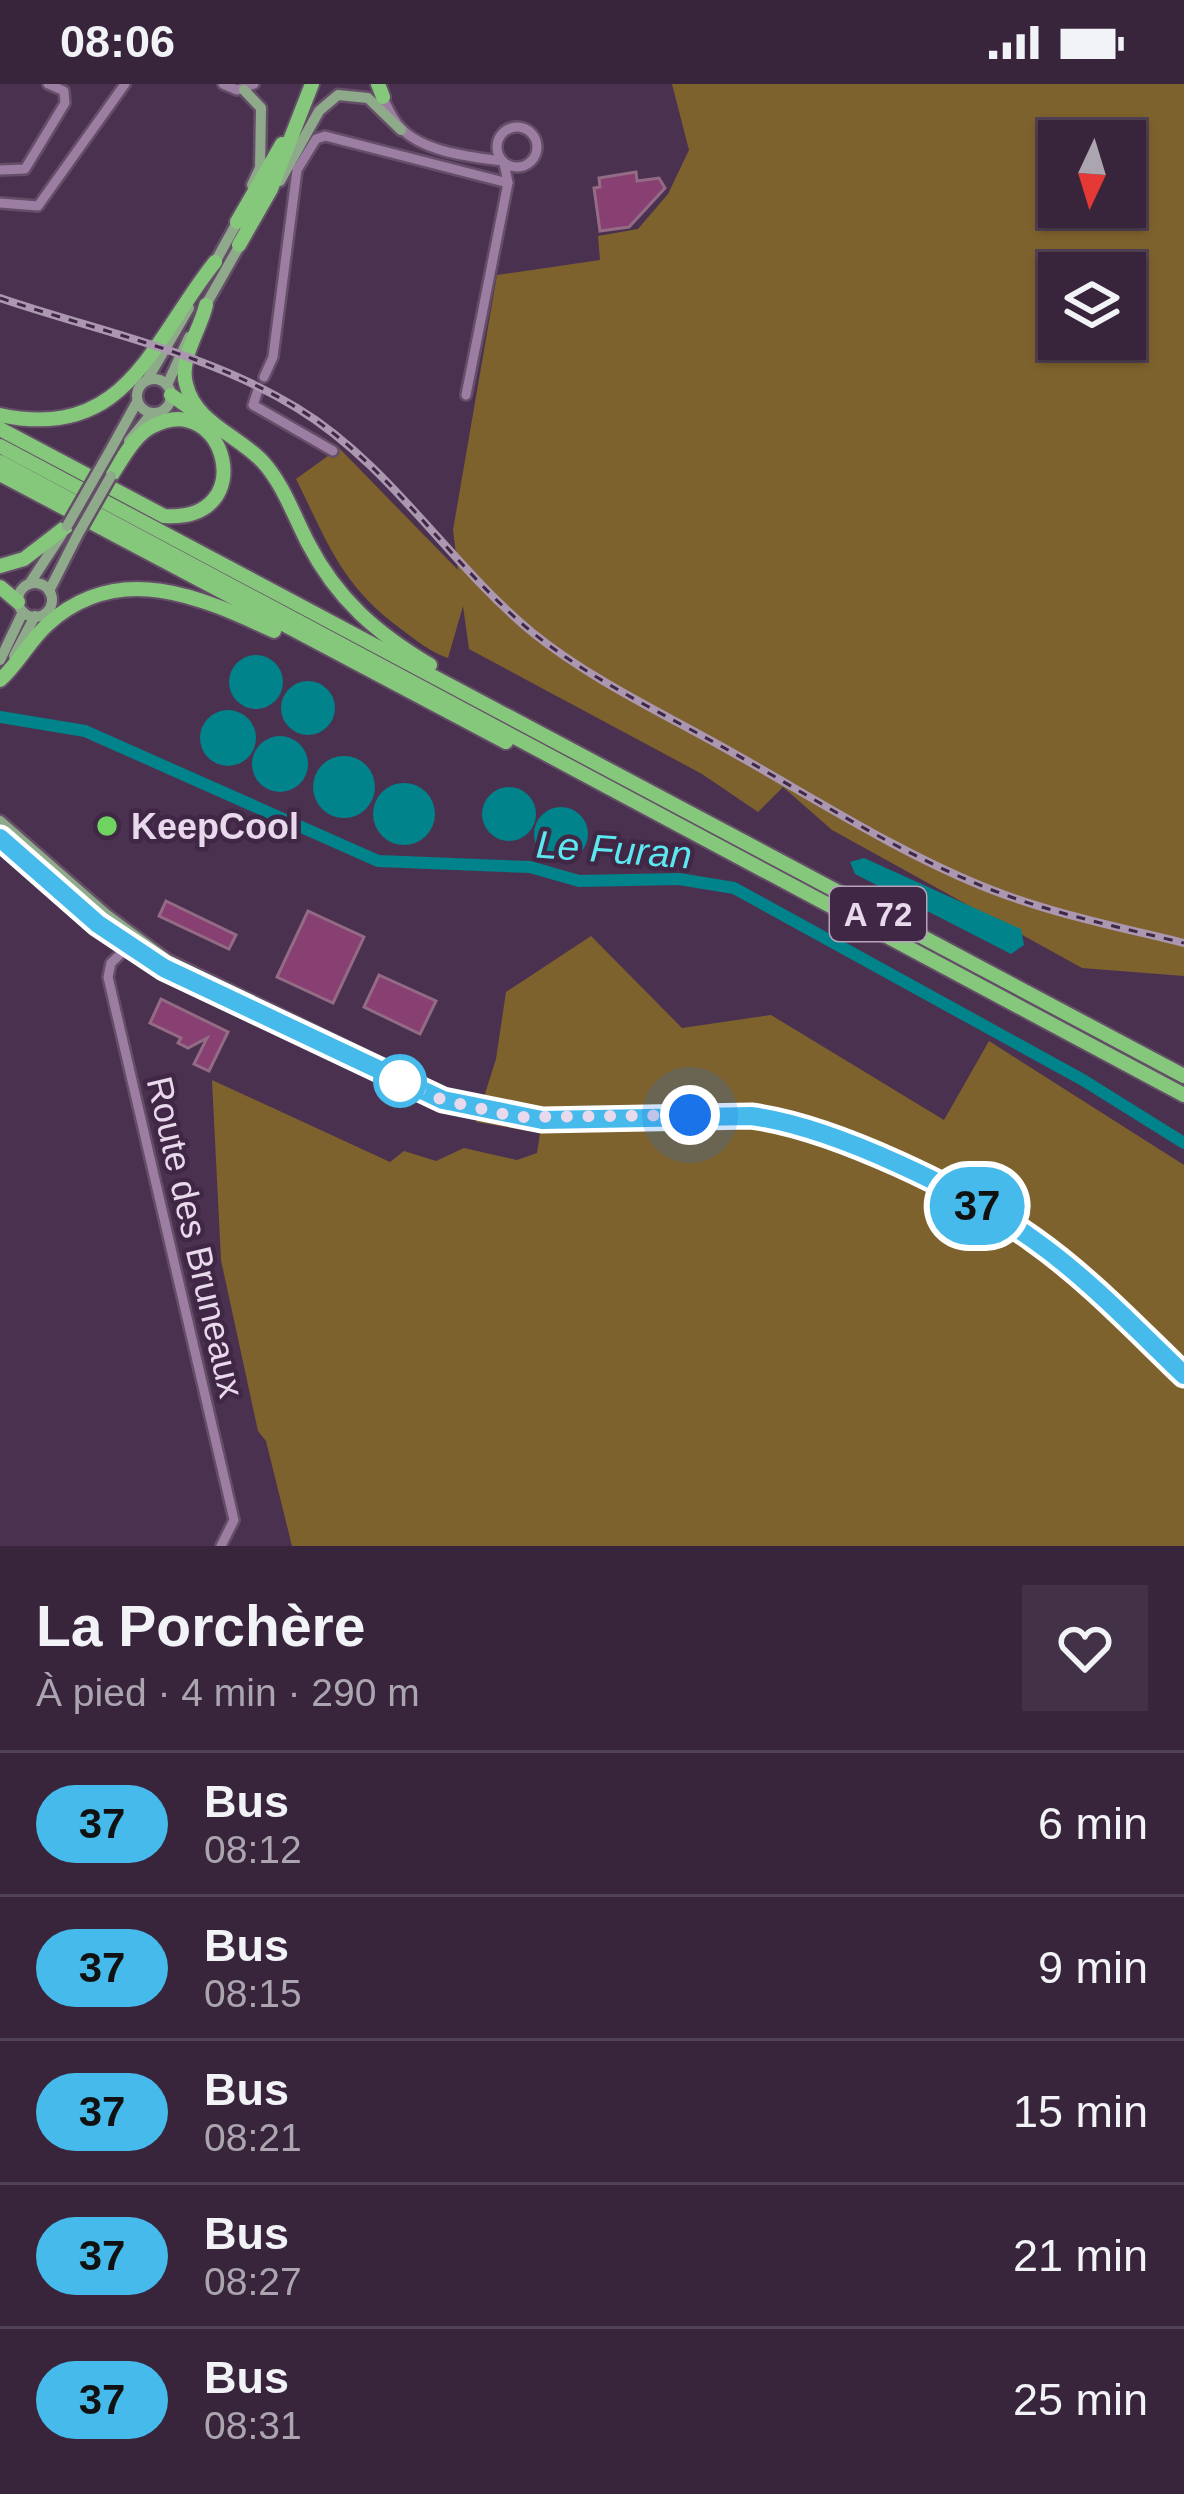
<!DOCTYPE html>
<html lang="fr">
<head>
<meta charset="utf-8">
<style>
  body { margin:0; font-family:Helvetica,sans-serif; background:#433147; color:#f1f3f6; height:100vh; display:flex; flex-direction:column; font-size:45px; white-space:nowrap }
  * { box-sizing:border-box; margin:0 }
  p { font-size:39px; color:#aba5af }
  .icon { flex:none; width:66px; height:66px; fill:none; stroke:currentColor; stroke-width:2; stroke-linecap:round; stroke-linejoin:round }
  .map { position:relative; height:1462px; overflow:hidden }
  .drawer { display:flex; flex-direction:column; background:#38253c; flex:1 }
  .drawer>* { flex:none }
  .badge { padding:0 24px; border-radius:39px; font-size:42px; line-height:78px }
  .needle { width:78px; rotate:184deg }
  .buttons { position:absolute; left:1038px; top:36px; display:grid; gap:24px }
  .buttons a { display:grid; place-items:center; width:108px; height:108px; border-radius:0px; background:#38253c; box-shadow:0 3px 9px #0004,0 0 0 3px #524256; font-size:60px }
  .you { position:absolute; width:60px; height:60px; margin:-30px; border:9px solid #fff; border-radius:50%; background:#1a73e8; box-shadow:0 0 0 18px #1a73e833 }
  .map>.badge { position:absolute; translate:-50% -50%; box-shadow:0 0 0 6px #fff }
  .round { display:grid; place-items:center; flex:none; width:126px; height:126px; border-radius:0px; background:#433147 }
  .summary { display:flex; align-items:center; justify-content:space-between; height:204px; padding:0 36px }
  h1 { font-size:57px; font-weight:700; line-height:90px }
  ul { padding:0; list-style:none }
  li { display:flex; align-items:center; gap:36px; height:144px; padding:0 36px; border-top:3px solid #524256 }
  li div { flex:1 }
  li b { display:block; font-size:45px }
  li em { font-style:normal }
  li .badge { min-width:132px; font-weight:700; text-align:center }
  .status { display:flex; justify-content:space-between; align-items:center; height:84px; padding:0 60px; background:#38253c; direction:ltr }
  .status svg { height:33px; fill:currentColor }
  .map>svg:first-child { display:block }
  .green { fill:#7e622d; fill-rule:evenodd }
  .water { fill:#00838a }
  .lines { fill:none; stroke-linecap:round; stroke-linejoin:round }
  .stream { stroke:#00838a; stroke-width:3 }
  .river { stroke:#00838a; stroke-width:12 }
  .building { fill:#883f71; stroke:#936b84; stroke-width:3 }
  .minor-casing { stroke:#654e68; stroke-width:14 }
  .major-casing { stroke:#654e68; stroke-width:15 }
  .highway-casing { stroke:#654e68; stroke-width:18 }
  .minor { stroke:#9b7ea1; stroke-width:9 }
  .major { stroke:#8eaa8a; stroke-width:10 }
  .highway { stroke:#85c77b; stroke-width:14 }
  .rail-casing { stroke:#ab97af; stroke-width:8 }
  .rail { stroke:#402745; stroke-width:3; stroke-dasharray:9; stroke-linecap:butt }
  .major-bridge-casing { stroke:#654e68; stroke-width:15; stroke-linecap:butt }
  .major-bridge { stroke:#8eaa8a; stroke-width:10 }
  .line-casing { stroke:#fff; stroke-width:27 }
  .line { stroke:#47baec; stroke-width:18 }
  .walk { stroke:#e9d9ec; stroke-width:12; stroke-dasharray:0 21.6 }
  .poi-dot { fill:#6fd360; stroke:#402745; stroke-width:4.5 }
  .stop-dot { fill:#fff; stroke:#47baec; stroke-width:6 }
  .labels { text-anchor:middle; stroke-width:9; stroke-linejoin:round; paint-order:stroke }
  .shield { fill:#402745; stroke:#b6a4ba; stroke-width:3 }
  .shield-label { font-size:33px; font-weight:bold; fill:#e9d9ec }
  .poi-label { font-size:36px; font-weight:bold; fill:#e9d9ec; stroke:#402745; text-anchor:start }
  .street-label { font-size:36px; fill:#e9d9ec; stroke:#402745 }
  .water-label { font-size:39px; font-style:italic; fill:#5de7f0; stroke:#402745 }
</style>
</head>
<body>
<div class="status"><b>08:06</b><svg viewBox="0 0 49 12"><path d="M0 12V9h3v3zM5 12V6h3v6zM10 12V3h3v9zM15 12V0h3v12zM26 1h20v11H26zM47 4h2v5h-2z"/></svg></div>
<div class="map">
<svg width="1184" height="1462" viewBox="0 0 1184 1462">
  <rect width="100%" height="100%" fill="#4b3150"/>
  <!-- green -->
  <g class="green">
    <path d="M 672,0 L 1184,0 L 1184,892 L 1082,884 L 832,746 L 783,703 L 758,728 L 702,690 L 469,565 L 463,522 L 448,574 C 430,568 416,556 401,545 C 341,501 328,459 296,395 L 339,364 L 458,486 L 453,446 L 497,191 L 600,176 L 598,152 L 638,145 L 668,110 L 689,66 ZM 1059,57 L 1125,57 L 1125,123 L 1059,123 ZM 1059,189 L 1125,189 L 1125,255 L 1059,255 Z"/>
    <polygon points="591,852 682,944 771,931 944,1036 989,957 1184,1081 1184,1462 292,1462 266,1357 258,1347 221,1176 212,996 390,1078 404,1067 436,1077 464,1064 517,1076 537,1069 540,1049 476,1038 496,975 506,908"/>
  </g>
  <!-- water -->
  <g class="water">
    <circle cx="256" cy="598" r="27"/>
    <circle cx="308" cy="624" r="27"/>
    <circle cx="228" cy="654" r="28"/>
    <circle cx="280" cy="680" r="28"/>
    <circle cx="344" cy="703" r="31"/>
    <circle cx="404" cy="730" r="31"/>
    <circle cx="509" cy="730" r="27"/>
    <circle cx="561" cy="750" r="27"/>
    <polygon points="864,774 1021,845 1024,861 1011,870 855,790 850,778"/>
  </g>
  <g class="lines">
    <!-- stream -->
    <polyline class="stream" points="1183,1059 1184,1058"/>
    <!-- river -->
    <polyline class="river" points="0,633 85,647 378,777 530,783 579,797 679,795 734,804 1083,996 1184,1059"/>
  </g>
  <!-- building -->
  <g class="building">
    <polygon points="636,88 637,97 659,94 665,104 629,143 600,147 594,104 600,103 599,94"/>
    <polygon points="166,817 236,851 229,865 159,832"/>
    <polygon points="308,827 364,853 333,919 277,893"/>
    <polygon points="379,891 436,917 420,950 364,923"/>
    <polygon points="161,915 228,948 209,987 194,980 207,954 188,964 178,959 181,954 150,939"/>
  </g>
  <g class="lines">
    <!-- minor casing -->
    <g class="minor-casing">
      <g id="minor">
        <polyline points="223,0 237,6 254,0"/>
        <path d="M 380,9 C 387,20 391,34 400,43 C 422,68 471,73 502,77"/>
        <circle cx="517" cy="63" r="20"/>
        <polyline points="0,86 25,85 65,19 64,7 48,0"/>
        <polyline points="0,119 38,122 125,0"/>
        <polyline points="264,293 273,273 297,86 316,55 325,52 508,99"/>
        <polyline points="258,306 253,321 333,367"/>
        <polyline points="466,311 508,99 504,79"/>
        <polyline points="133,858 111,879 108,893 234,1436 221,1462"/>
      </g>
    </g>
    <!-- major casing -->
    <g class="major-casing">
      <g id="major">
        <polyline points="244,6 261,24 260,84 252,101"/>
        <polyline points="280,97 319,27 338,11 368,14 401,46"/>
        <polyline points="213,182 239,135"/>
        <polyline points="203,226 241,159"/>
        <circle cx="154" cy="312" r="17"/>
        <polyline points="147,296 189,224"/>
        <polyline points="167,301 189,253"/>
        <polyline points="129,357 152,329"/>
        <polyline points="111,365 137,318"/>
        <polyline points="30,499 62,450"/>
        <circle cx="35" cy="516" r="17"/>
        <polyline points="49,507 78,450"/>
        <polyline points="14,572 35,532"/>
        <polyline points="0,576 23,528"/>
        <polyline points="0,737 106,830 168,876 400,989"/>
        <path d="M 0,754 L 98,840 L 164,884 L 443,1016 L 542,1036 L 751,1032 C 834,1043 966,1107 1034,1156 C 1089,1195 1136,1245 1184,1291"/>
      </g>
    </g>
    <!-- highway casing -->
    <g class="highway-casing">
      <g id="highway">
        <polyline points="378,0 383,13"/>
        <polyline points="237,138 282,60"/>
        <polyline points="239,161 271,105 312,0"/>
        <path d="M 206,221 C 200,247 179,274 186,300 C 195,339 238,351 263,378 C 283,400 294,432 308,459 C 337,515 376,549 430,581"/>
        <polyline points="171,311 200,331"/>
        <path d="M 0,331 C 127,358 151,258 215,178"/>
        <path d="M 0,345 L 164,432 C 262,439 225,304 153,342 C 134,351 122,376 111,392"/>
        <polyline points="0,362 1184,992"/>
        <polyline points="0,378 1184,1011"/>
        <polyline points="0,390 506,658"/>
        <polyline points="0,482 24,475 67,442"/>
        <polyline points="0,503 18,518"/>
        <path d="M 0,596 C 19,579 29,557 48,540 C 119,476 201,513 274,547"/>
      </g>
    </g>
    <!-- minor -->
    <use href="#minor" class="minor"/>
    <!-- major -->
    <use href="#major" class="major"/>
    <!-- highway -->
    <use href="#highway" class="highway"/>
    <!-- rail casing -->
    <g class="rail-casing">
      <path id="rail" d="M 0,214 C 100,248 206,268 297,324 C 391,381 449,480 533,549 C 589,594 656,626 719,661 C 808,710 897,769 992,806 C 1054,830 1119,843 1184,859"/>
    </g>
    <!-- rail -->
    <use href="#rail" class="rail"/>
    <!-- major-bridge casing -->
    <g class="major-bridge-casing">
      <g id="major-bridge">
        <polyline points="67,442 111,365"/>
        <polyline points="78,450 111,392"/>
      </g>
    </g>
    <!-- major-bridge -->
    <use href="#major-bridge" class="major-bridge"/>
  </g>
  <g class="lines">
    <!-- line casing -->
    <g class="line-casing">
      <path id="line" d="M 0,754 L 98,840 L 164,884 L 443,1016 L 542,1036 L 751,1032 C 834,1043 966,1107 1034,1156 C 1089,1195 1136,1245 1184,1291"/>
    </g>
    <!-- line -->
    <use href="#line" class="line"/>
    <!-- walk -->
    <polyline class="walk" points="400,997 443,1016 517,1033 690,1031"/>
  </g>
  <!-- markers -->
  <circle class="poi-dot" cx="107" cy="742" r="12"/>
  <circle class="stop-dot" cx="400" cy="997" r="24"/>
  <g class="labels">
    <!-- shield labels -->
    <rect class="shield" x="830" y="803" width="96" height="54" rx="9"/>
    <g class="shield-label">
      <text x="878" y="842">A 72</text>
    </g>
    <!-- poi labels -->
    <g class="poi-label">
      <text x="131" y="755">KeepCool</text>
    </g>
    <!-- street labels -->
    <g class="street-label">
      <text transform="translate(196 1153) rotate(77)" y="13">Route des Bruneaux</text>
    </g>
    <!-- water labels -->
    <g class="water-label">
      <text transform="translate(614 765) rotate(4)" y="14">Le Furan</text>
    </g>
  </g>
</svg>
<div class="buttons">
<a><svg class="needle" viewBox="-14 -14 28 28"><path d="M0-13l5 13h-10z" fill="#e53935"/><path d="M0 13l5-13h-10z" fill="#aba5af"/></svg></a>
<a><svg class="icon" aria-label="layers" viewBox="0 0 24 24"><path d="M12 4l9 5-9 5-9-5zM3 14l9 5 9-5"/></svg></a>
</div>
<div class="you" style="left:690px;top:1031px"></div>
<b class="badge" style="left:977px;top:1122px;background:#47baec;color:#111">37</b>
</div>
<section class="drawer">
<div class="summary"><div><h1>La Porchère</h1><p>À pied · 4 min · 290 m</p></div><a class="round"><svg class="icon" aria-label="heart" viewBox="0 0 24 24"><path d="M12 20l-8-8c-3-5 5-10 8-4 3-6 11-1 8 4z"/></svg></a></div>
<ul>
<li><span class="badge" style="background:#47baec;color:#111">37</span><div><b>Bus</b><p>08:12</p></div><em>6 min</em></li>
<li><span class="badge" style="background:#47baec;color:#111">37</span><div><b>Bus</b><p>08:15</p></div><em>9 min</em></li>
<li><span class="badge" style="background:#47baec;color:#111">37</span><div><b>Bus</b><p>08:21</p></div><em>15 min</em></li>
<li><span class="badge" style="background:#47baec;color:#111">37</span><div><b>Bus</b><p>08:27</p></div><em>21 min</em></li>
<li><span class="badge" style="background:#47baec;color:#111">37</span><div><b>Bus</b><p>08:31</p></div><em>25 min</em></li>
</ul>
</section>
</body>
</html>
